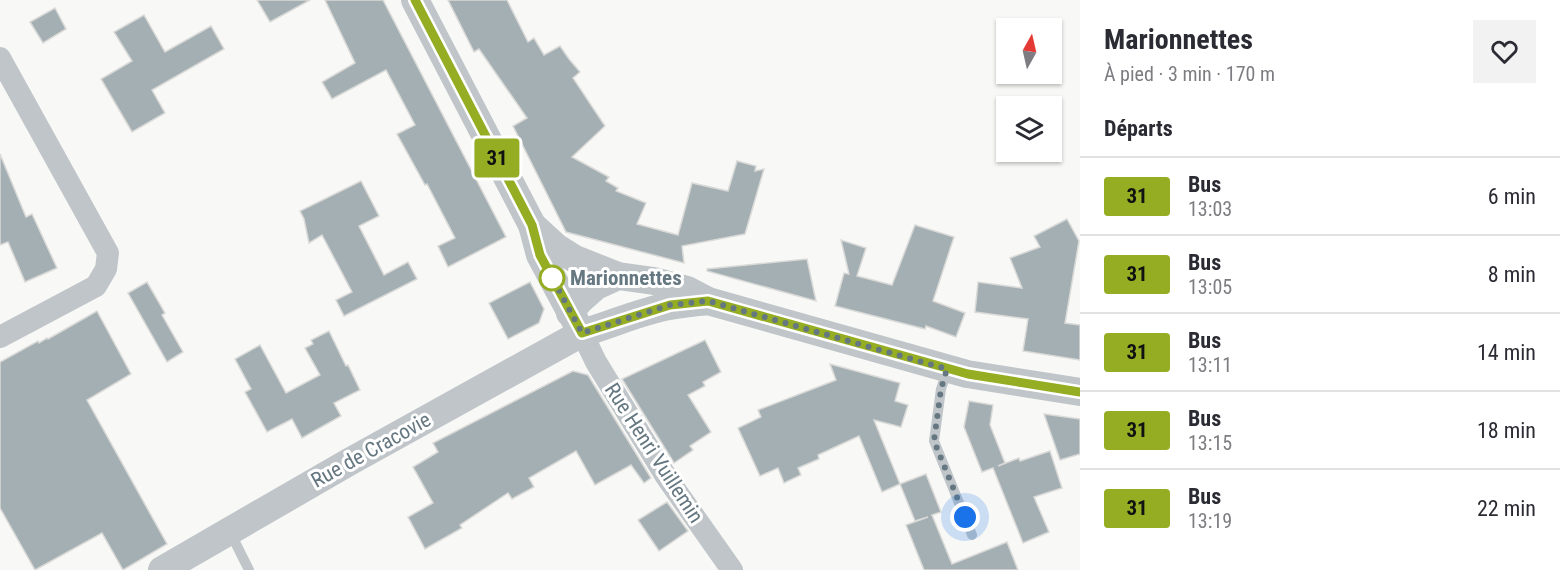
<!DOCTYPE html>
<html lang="fr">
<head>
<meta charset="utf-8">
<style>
  body { margin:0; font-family:"Roboto Condensed",sans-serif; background:#f2f2f3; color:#2b2b33; height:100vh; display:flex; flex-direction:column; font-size:22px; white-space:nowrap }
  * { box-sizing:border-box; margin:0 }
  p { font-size:20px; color:#7c7c81 }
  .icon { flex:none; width:33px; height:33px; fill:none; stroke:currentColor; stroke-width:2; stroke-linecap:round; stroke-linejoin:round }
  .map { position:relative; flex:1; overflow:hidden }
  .sheet { display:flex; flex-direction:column; background:#fff; width:480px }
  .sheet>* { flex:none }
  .badge { padding:0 12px; border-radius:4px; font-size:21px; line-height:39px }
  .needle { width:39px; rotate:8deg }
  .tools { position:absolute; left:996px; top:18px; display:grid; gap:12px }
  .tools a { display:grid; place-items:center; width:66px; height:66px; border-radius:0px; background:#fff; box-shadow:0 2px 4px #0004; font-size:30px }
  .you { position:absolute; width:30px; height:30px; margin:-15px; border:4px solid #fff; border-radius:50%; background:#1a73e8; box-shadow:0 0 0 9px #1a73e833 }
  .map>.badge { position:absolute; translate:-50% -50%; box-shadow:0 0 0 3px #fff }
  h2 { padding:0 24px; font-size:22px; line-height:54px }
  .round { display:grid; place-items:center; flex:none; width:63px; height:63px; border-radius:0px; background:#f2f2f3 }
  .head { display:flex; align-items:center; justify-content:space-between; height:102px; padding:0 24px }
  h1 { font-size:28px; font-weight:700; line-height:45px }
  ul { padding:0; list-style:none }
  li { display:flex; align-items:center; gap:18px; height:78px; padding:0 24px; border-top:2px solid #e1e1e2 }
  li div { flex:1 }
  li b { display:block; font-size:22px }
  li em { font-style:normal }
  li .badge { min-width:66px; font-weight:700; text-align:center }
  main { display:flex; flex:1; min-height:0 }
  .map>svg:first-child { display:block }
  .building { fill:#a4afb3; stroke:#dadad8; stroke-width:1.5 }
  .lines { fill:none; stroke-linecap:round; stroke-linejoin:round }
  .service { stroke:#bfc5c8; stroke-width:10 }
  .minor { stroke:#bfc5c8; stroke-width:22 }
  .tertiary { stroke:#bfc5c8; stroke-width:28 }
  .line-casing { stroke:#fff; stroke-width:14 }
  .line { stroke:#94ad23; stroke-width:9 }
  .walk { stroke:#657780; stroke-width:6; stroke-dasharray:0 10.8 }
  .stop-dot { fill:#fff; stroke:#94ad23; stroke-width:3 }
  .labels { text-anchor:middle; stroke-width:6; stroke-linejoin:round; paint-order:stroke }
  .stop-label { font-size:21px; font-weight:bold; fill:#657780; stroke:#fff; text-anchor:start }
  .street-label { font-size:21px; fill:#657780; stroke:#fff }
</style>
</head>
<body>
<main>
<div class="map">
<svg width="1080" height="570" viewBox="0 0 1080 570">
  <rect width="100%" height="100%" fill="#f8f8f6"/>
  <!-- building -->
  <g class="building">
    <polygon points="257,0 310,0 270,22"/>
    <polygon points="325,0 383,0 506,237 448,267 438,246 455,238 427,184 425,185 397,134 415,125 386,70 332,99 322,82 355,63"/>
    <polygon points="448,0 507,0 528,42 534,38 544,55 560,46 569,59 580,72 573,78 605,126 572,157 609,177 606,181 618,188 616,191 646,203 637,224 678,235 692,183 728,191 737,161 756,166 755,171 764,169 745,234 682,246 684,263 566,232 513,126 527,118 479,49 474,52"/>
    <polygon points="55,8 66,29 43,43 30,22"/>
    <polygon points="144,15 165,52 211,26 224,49 152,90 165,113 132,132 101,79 132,61 114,32"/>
    <polygon points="0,154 26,217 32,214 57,268 25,282 8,242 0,245"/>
    <polygon points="361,181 379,216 359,226 384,275 408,262 417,279 344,316 336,300 352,292 322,235 309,243 304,219 300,211"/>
    <polygon points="1067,219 1079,241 1065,323 1080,325 1080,360 1023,351 1028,319 975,312 978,282 1022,288 1010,258 1040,247 1034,236"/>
    <polygon points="915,225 954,237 933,301 965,313 956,337 926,326 925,329 835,306 844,273 849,274 841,240 866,248 857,276 892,285"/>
    <polygon points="807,259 816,301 707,271 707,269"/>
    <polygon points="147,282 165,313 162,315 183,352 167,362 128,293"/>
    <polygon points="530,282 544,309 539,323 508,339 489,303"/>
    <polygon points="97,311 131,374 87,400 167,544 123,570 102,533 35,570 0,508 0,362 38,341 39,343 47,338 48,339"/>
    <polygon points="329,331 346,366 348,365 360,390 334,403 341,416 302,438 292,419 267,432 245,392 251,389 235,359 260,345 286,393 320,375 305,348 313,344 311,340"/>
    <polygon points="705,340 721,372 703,382 705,386 688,395 711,432 690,446 693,450 674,463 622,379"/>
    <polygon points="830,364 900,383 895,401 908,405 901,427 874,420 900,484 882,492 859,436 818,455 819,459 798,468 801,475 784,483 778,468 760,476 738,428 761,417 758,410 836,380"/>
    <polygon points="573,371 588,375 651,478 644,483 631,465 595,485 576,451 529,478 534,487 512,499 508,493 460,525 462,528 425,549 408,517 433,503 413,467 438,452 433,443"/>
    <polygon points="969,401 993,405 990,425 1005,463 998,466 1019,458 1020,461 1050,451 1062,488 1034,497 1049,532 1023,543 993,468 982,472 964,427"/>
    <polygon points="1044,414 1080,419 1080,454 1060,460"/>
    <polygon points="926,474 941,512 932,515 952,564 1007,542 1018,570 924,570 906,525 928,517 915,521 900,484"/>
    <polygon points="667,502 688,531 659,551 638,520"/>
  </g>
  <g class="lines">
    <!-- service -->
    <g class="service">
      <polyline points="947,371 941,389 934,441 972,535"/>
      <polyline points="230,532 249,570"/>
    </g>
    <!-- minor -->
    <g class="minor">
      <polyline points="0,58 108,253 106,269 96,286 0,337"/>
      <polyline points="582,333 596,362 667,478 732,570"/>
    </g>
    <!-- tertiary -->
    <g class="tertiary">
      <polyline points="415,0 532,225 540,255 578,326"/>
      <polyline points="532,225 556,247 575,259 618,276"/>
      <polyline points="570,313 579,301 596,286 618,276 654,281 687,290 708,301 967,374 1080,392"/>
      <path d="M 162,570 L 349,462 L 582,333 C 611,325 640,311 670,306 C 682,303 695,303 708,301"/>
    </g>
  </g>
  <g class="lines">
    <!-- line casing -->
    <g class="line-casing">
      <polyline id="line" points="415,0 532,225 540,255 582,333 670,305 708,301 968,374 1080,392"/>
    </g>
    <!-- line -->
    <use href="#line" class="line"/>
    <!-- walk -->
    <polyline class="walk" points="552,278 548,270 582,333 670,305 708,301 947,369 941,389 934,441 965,517"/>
  </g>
  <!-- markers -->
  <circle class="stop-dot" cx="552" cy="278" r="12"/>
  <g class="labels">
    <!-- stop labels -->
    <g class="stop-label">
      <text x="570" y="285">Marionnettes</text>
    </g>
    <!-- street labels -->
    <g class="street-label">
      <text transform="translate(371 450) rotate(-29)" y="7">Rue de Cracovie</text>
      <text transform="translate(654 453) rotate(57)" y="7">Rue Henri Vuillemin</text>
    </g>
  </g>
</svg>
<div class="tools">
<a><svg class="needle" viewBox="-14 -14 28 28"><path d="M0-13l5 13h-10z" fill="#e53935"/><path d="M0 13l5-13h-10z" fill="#7c7c81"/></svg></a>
<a><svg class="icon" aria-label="layers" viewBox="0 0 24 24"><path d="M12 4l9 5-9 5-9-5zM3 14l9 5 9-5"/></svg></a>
</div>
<div class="you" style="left:965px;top:517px"></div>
<b class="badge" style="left:497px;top:158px;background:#94ad23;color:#111">31</b>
</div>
<section class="sheet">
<div class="head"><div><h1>Marionnettes</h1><p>À pied · 3 min · 170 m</p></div><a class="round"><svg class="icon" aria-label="heart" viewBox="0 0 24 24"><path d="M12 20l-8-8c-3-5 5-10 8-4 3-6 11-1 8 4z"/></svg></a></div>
<h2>Départs</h2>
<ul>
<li><span class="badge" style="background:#94ad23;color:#111">31</span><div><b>Bus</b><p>13:03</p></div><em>6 min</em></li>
<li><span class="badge" style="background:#94ad23;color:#111">31</span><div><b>Bus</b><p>13:05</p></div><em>8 min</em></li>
<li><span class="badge" style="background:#94ad23;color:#111">31</span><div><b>Bus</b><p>13:11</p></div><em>14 min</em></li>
<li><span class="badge" style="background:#94ad23;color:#111">31</span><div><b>Bus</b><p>13:15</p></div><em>18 min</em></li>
<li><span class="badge" style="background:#94ad23;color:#111">31</span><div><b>Bus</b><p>13:19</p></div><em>22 min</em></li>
</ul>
</section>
</main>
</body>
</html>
